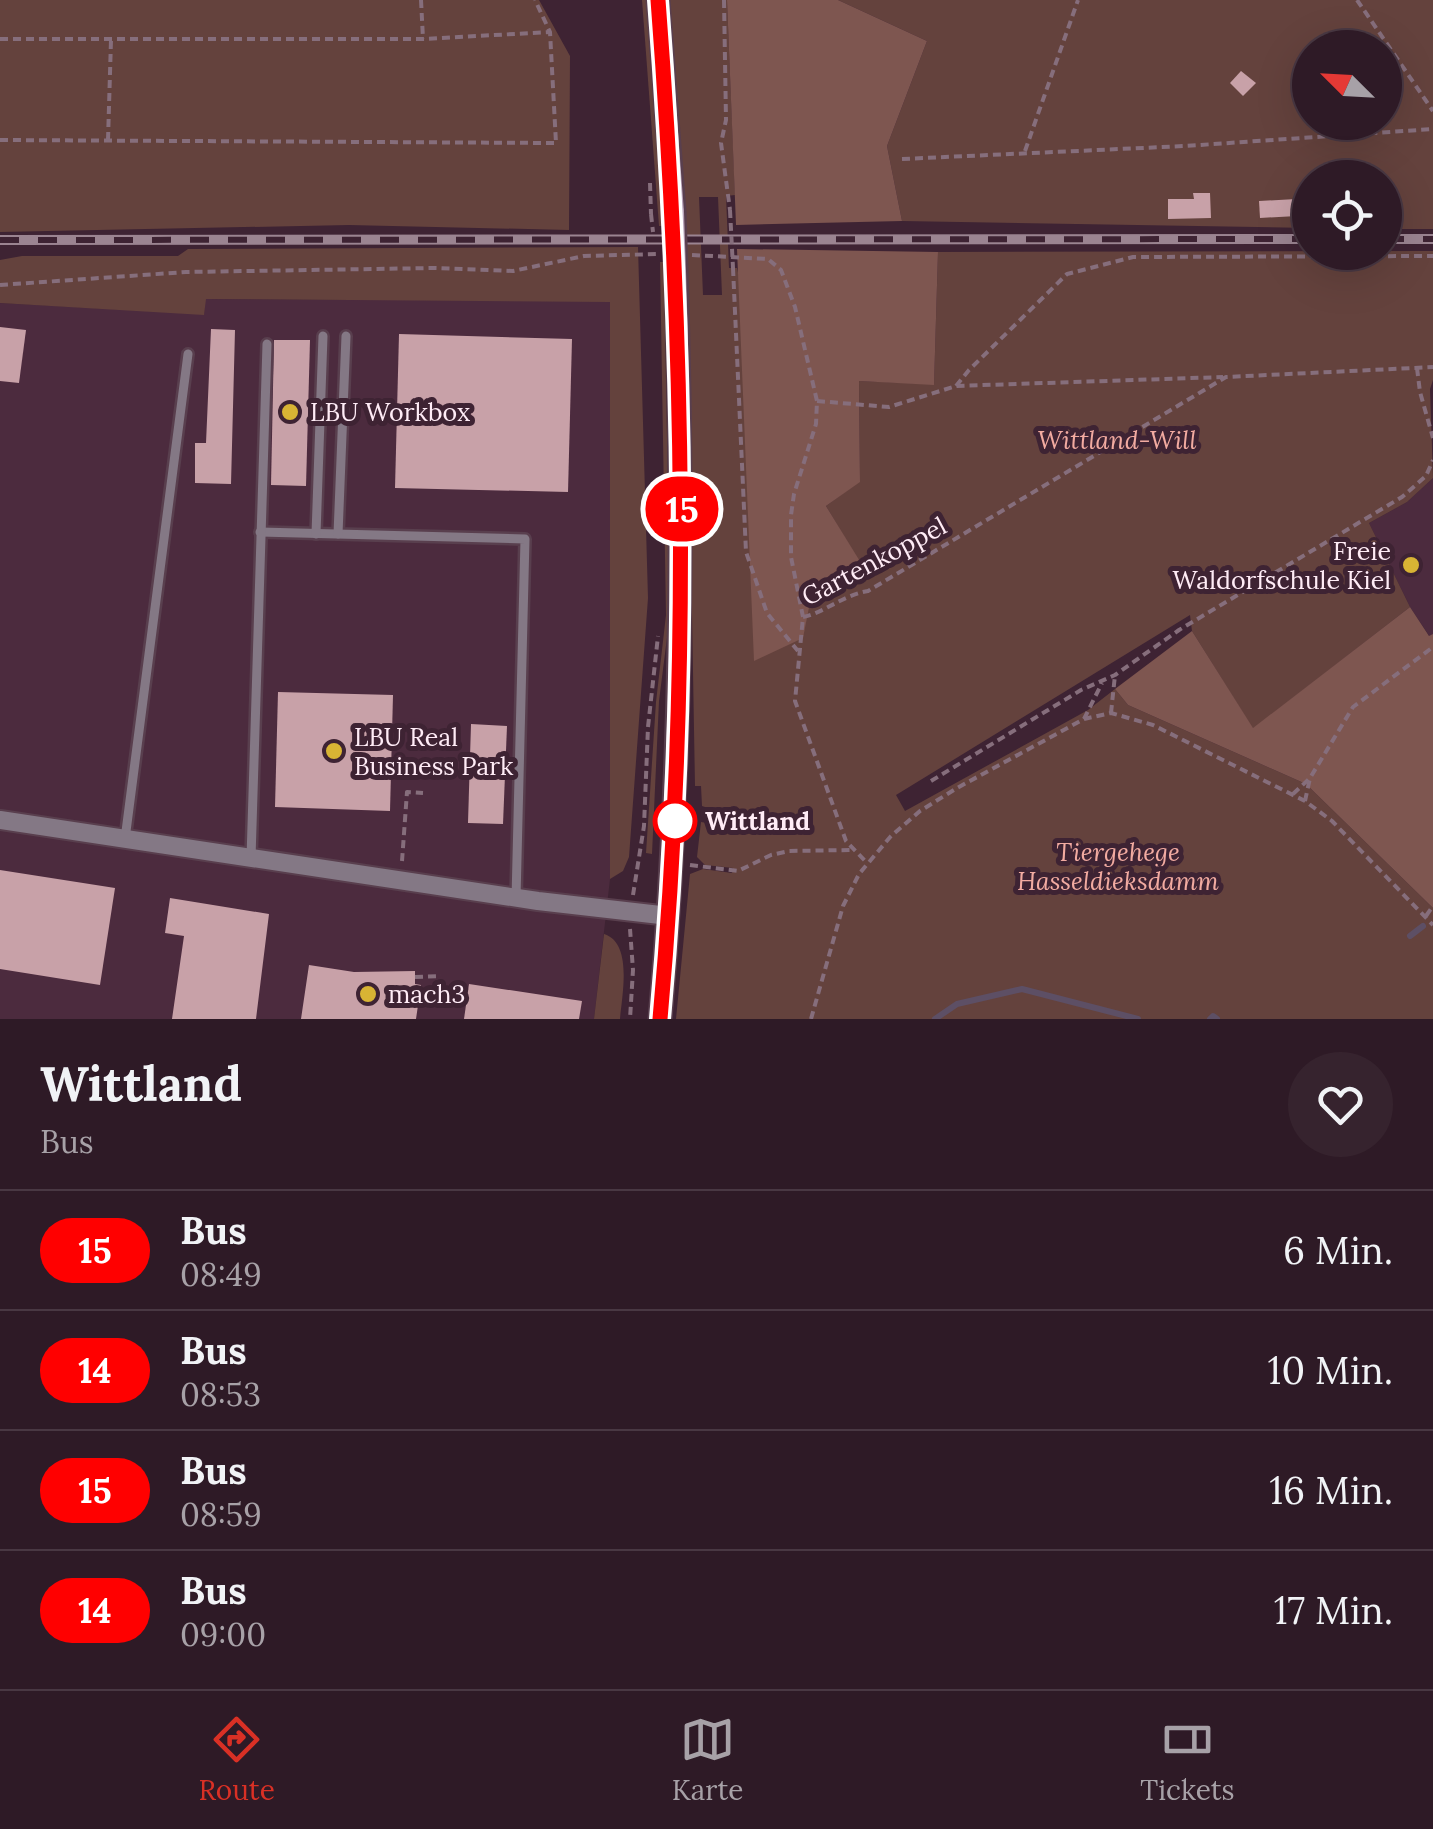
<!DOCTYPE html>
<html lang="de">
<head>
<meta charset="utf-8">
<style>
  body { margin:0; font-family:Lora,serif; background:#36232e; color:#f1f3f6; height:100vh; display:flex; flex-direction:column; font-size:38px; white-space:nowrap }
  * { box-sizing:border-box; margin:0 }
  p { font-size:32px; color:#a7a1a7 }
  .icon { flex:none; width:55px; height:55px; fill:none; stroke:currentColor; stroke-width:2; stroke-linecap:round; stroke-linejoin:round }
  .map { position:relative; height:1019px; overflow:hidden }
  .details { display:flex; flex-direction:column; background:#2e1a26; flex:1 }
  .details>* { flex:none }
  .badge { padding:0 20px; border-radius:32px; font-size:35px; line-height:65px }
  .needle { width:65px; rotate:294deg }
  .tools { position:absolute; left:1292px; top:30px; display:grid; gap:20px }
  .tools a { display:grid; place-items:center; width:110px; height:110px; border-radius:50%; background:#2e1a26; box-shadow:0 10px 40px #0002,0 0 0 2px #493843; font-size:50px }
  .map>.badge { position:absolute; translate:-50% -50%; box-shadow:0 0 0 5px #fff }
  .round { display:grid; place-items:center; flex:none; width:105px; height:105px; border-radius:52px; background:#36232e }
  .head { display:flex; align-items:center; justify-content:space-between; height:170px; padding:0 40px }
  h1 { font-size:48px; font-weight:700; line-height:75px }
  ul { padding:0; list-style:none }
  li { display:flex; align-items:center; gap:30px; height:120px; padding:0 40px; border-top:2px solid #493843 }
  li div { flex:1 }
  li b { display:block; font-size:38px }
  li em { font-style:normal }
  li .badge { min-width:110px; font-weight:700; text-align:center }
  .tab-bar { display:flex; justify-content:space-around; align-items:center; height:140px; border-top:2px solid #493843; background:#2e1a26; font-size:28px; color:#a7a1a7 }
  .tab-bar a { display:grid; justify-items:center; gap:5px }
  .tab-bar .on { color:#d93025 }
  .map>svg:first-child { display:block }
  .built { fill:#4c2b3e }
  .green { fill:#64423d; fill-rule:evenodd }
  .forest { fill:#7e5650 }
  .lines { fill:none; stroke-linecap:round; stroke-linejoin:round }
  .stream { stroke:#5d4f65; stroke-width:6 }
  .building { fill:#c8a1a8 }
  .lane-casing { stroke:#593f4e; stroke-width:14 }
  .street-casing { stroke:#593f4e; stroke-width:22 }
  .secondary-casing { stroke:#593f4e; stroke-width:25 }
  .path { stroke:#866e7c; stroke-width:4; stroke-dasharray:8 5; stroke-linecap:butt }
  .lane { stroke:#847885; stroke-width:9 }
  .street { stroke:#847885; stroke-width:18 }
  .secondary { stroke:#b6a1b7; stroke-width:20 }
  .rail-casing { stroke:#9b8491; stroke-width:10 }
  .rail { stroke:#3e2333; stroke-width:6; stroke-dasharray:19; stroke-linecap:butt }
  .secondary-bridge-casing { stroke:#593f4e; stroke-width:25; stroke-linecap:butt }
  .path-bridge { stroke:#866e7c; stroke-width:4; stroke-dasharray:8 5; stroke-linecap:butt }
  .secondary-bridge { stroke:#b6a1b7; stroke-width:20 }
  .line-casing { stroke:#fff; stroke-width:22 }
  .line { stroke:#f00; stroke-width:15 }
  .poi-dot { fill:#d8b434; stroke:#3e2333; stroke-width:4 }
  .stop-dot { fill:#fff; stroke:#f00; stroke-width:5 }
  .labels { text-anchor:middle; stroke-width:10; stroke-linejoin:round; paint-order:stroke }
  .poi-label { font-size:25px; fill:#ffecf6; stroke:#3e2333; text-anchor:start }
  .park-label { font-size:25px; font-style:italic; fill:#f2aba1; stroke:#3e2333 }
  .street-label { font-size:25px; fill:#ffecf6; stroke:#3e2333 }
  .stop-label { font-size:25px; font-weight:bold; fill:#ffecf6; stroke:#3e2333; text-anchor:start }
</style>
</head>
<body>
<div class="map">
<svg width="1433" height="1019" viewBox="0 0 1433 1019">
  <rect width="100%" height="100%" fill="#3e2333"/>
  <!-- built -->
  <g class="built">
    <polygon points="205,299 611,301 610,879 594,1019 0,1019 0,303 204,314"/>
    <polygon points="1433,478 1433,634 1430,637 1410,607 1369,523 1407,502"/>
  </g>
  <!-- green -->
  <g class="green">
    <polygon points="0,0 539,0 570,56 569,230 349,225 0,232"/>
    <polygon points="642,0 646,0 663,226 659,226"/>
    <path d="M 668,0 L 727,0 L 735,195 L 726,196 L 729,268 L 737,268 L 812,592 L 860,563 L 826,506 L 860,481 L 859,381 L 934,384 L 938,252 L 1433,251 L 1433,380 L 1430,389 L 1433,478 L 1407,502 L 1369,523 L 1410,607 L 1253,729 L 1192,631 L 1190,615 L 896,795 L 905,811 L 1088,710 L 1115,689 L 1128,705 L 1306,784 L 1433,908 L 1433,1019 L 676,1019 L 690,874 L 703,869 L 732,873 L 733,868 L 705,865 L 697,857 L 701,822 L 707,823 L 708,808 L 702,806 L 701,786 L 695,786 L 686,270 ZM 699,197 L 718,197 L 722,295 L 703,295 Z"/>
    <path d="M 838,0 L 1433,0 L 1433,229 L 1385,229 L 1385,178 L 1310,178 L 1310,228 L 902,221 L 887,146 L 927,41 ZM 1310,48 L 1385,48 L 1385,122 L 1310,122 Z"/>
    <polygon points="638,247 648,598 629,857 623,871 610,879 610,302 206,299 204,315 0,303 0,260 22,256 178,256 188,249"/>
    <polygon points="660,262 664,262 670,614 659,701 652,854 646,853 656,702 666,615"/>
    <path d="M 604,934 C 633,943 622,995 620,1019 L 594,1019 Z"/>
  </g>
  <!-- forest -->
  <g class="forest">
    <polygon points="727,0 838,0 927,41 887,146 902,221 736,225"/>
    <polygon points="737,249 938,252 934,385 859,381 860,482 826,506 861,563 812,592 803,638 754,661"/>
    <polygon points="1410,607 1429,636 1433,634 1433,908 1306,784 1128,705 1115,689 1192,631 1253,728"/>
  </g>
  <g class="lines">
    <!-- stream -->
    <g class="stream">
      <polyline points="1410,936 1423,926"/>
      <polyline points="935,1019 957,1004 1022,989 1138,1019"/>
      <polyline points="1210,1019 1213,1016 1217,1019"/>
    </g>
  </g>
  <!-- building -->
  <g class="building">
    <polygon points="1241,71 1256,83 1243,96 1230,83"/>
    <polygon points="1193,193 1210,193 1211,218 1168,219 1168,199 1194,199"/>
    <polygon points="1296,199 1297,216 1260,218 1259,201"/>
    <polygon points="0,327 26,330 19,383 0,381"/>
    <polygon points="211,329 235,330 231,484 195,483 195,443 206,443"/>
    <polygon points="399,334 572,339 568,492 395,488"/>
    <polygon points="274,340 310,340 306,486 271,485"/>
    <polygon points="278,692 393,695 390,811 275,807"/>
    <polygon points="471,724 507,726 503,824 468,823"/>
    <polygon points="0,870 115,888 100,985 0,969"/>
    <polygon points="170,898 269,914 256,1019 172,1019 184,936 165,933"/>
    <polygon points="309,965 354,972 415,971 415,984 421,985 416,1019 301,1019"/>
    <polygon points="469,984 582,1001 579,1019 464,1019"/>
  </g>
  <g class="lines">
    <!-- lane casing -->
    <g class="lane-casing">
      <g id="lane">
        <polyline points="260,532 525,539 516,898"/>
        <polyline points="316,534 323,336"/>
        <polyline points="338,534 346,336"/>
        <polyline points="125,839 188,354"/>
        <polyline points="251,858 267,344"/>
      </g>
    </g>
    <!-- street casing -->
    <g class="street-casing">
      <polyline id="street" points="0,820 538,901 669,916"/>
    </g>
    <!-- secondary casing -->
    <g class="secondary-casing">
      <g id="secondary">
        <polyline points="658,0 674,212"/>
        <path d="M 660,1019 C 682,770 684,521 676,271"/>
      </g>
    </g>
    <!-- path -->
    <g class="path">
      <polyline points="421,0 423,39"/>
      <polyline points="724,0 726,120 721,143 730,210"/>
      <polyline points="1357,0 1433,111"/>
      <polyline points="0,39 423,39 550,32"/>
      <polyline points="0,140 556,143 550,32 535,0"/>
      <polyline points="108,140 111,40"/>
      <polyline points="1025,151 1078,0"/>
      <polyline points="902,159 1185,146 1433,129"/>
      <polyline points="650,183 651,214"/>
      <polyline points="692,255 768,259 781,270 795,307 817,401 816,424 794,494 791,515 791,557 803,617 795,701 846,841 867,863"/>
      <polyline points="733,268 746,552 767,613 798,651"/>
      <polyline points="0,285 186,272 436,268 513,271 584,256 658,254"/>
      <polyline points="1417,368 1420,392 1433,438"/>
      <polyline points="956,386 969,370 1067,274 1133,257 1433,256"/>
      <polyline points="817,401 889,407 956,386 1223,377"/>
      <path d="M 803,617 C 826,612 843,595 868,591 L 1226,377 L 1433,367"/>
      <polyline points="1111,713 1115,675"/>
      <polyline points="1084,719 1102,683"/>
      <polyline points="931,781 1081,690 1115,675 1179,630 1402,497 1426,476 1433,460"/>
      <polyline points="1293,794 1310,778 1353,707 1433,647"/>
      <polyline points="1305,801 1310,778"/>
      <polyline points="402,861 407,792 423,793"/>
      <polyline points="690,865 738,871 771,855 789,851 851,850"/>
      <polyline points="633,895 644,826 648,727 658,636"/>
      <polyline points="1426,916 1433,906"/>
      <polyline points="630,929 633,970 630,1019"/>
      <polyline points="415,977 441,976"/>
      <polyline points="811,1019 843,906 859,874 891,836 920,811 957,788 1084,719 1111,713 1153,725 1305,801 1332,821 1433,925"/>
    </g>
    <!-- lane -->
    <use href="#lane" class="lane"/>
    <!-- street -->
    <use href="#street" class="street"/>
    <!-- secondary -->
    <use href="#secondary" class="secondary"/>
    <!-- rail casing -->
    <g class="rail-casing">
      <g id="rail">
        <polyline points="1385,239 1433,239"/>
        <polyline points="0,240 1310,239"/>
      </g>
    </g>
    <!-- rail -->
    <use href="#rail" class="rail"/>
    <!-- secondary-bridge casing -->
    <g class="secondary-bridge-casing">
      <polyline id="secondary-bridge" points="674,212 676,271"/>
    </g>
    <!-- path-bridge -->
    <g class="path-bridge">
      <polyline points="730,210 733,268"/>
      <polyline points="651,214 653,232"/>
    </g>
    <!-- secondary-bridge -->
    <use href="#secondary-bridge" class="secondary-bridge"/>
  </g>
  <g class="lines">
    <!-- line casing -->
    <g class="line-casing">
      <path id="line" d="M 658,0 C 684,340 691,679 660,1019"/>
    </g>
    <!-- line -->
    <use href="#line" class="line"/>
  </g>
  <!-- markers -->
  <g class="poi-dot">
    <circle cx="290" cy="412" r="10"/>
    <circle cx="1411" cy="565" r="10"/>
    <circle cx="334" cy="751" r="10"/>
    <circle cx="368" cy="994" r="10"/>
  </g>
  <circle class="stop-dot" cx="675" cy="821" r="20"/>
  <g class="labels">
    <!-- poi labels -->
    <g class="poi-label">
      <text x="310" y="421">LBU Workbox</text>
      <text x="1391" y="560" text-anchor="end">Freie<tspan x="1391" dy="29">Waldorfschule Kiel</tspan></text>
      <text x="354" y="746">LBU Real<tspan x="354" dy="29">Business Park</tspan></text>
      <text x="388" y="1003">mach3</text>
    </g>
    <!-- park labels -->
    <g class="park-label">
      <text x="1117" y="449">Wittland-Will</text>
      <text x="1118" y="861">Tiergehege<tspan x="1118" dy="29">Hasseldieksdamm</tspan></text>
    </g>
    <!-- street labels -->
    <g class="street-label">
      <text transform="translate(874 561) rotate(-28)" y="9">Gartenkoppel</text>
    </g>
    <!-- stop labels -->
    <g class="stop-label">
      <text x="705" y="830">Wittland</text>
    </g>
  </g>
</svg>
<div class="tools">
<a><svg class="needle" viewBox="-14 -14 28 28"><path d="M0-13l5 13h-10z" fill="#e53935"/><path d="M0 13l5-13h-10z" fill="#a7a1a7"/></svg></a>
<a><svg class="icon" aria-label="locate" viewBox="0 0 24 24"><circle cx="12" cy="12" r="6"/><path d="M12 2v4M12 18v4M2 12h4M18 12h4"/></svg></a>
</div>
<b class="badge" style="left:682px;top:509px;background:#f00;color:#fff">15</b>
</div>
<section class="details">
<div class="head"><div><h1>Wittland</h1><p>Bus</p></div><a class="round"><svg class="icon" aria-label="heart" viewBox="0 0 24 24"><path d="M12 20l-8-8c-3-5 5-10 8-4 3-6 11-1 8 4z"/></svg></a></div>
<ul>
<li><span class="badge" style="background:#f00;color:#fff">15</span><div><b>Bus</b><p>08:49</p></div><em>6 Min.</em></li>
<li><span class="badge" style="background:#f00;color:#fff">14</span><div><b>Bus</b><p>08:53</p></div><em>10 Min.</em></li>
<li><span class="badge" style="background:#f00;color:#fff">15</span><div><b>Bus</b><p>08:59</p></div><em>16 Min.</em></li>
<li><span class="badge" style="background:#f00;color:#fff">14</span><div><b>Bus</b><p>09:00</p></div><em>17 Min.</em></li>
</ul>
</section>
<nav class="tab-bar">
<a class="on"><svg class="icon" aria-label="directions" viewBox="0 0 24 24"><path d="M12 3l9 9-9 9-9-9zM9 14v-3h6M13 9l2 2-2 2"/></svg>Route</a>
<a><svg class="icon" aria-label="map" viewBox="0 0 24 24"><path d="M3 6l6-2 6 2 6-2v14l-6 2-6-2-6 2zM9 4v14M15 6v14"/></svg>Karte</a>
<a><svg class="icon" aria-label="tickets" viewBox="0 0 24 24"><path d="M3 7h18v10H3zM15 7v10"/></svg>Tickets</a>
</nav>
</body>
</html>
